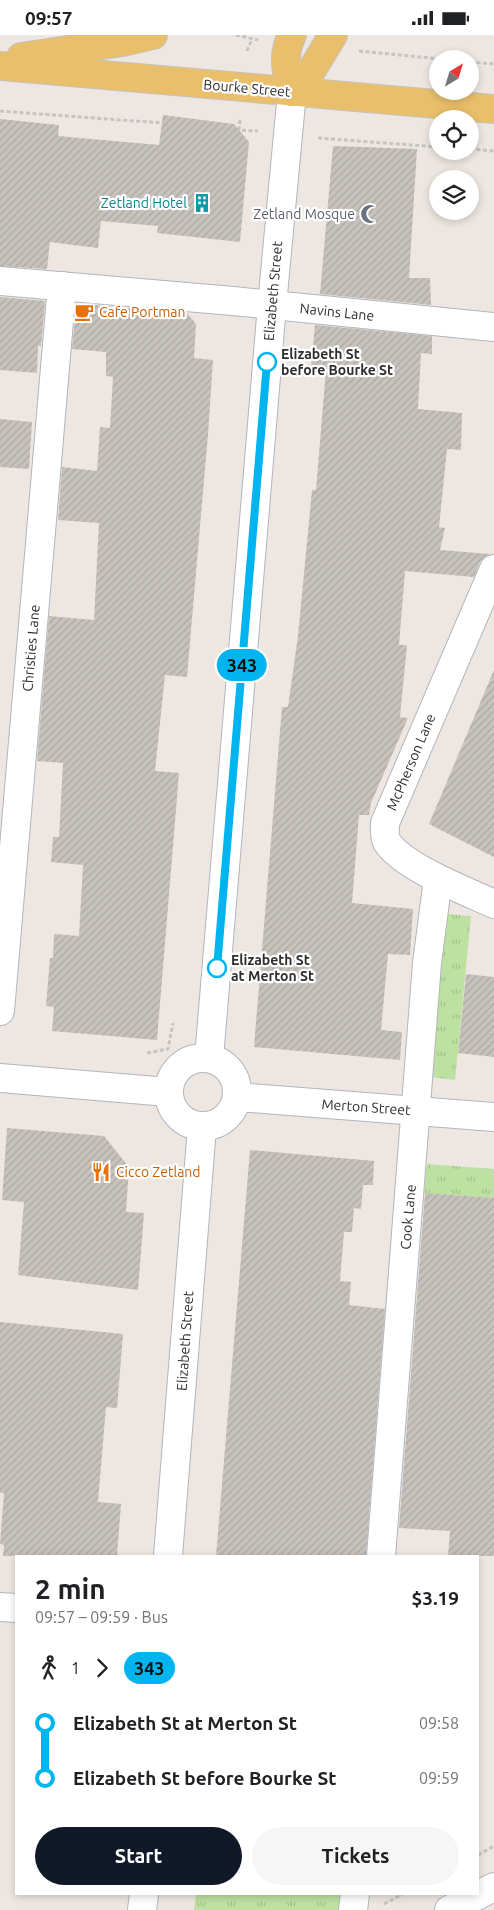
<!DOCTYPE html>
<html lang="en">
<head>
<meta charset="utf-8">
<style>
  body { margin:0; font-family:Ubuntu,sans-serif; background:#f6f6f6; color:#202124; height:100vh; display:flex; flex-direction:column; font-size:19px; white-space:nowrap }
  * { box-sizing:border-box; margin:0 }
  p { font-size:16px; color:#757577 }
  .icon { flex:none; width:28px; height:28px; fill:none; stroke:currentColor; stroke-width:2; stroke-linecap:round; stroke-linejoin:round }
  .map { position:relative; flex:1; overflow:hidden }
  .drawer { position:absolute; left:15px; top:1520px; width:464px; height:340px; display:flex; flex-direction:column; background:#fff; border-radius:0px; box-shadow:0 2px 8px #0003 }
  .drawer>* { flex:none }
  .badge { padding:0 10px; border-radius:16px; font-size:18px; line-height:32px }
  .needle { width:32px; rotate:38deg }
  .controls { position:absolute; left:429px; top:15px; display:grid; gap:10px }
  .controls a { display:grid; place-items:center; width:50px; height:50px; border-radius:50%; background:#fff; box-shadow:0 2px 8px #0003; font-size:25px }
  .map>.badge { position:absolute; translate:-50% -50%; box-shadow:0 0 0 2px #fff }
  .legs { display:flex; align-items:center; gap:8px; height:55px; padding:0 20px; font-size:16px }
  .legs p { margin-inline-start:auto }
  .head { display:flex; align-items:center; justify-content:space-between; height:85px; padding:0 20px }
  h1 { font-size:28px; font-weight:600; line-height:38px }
  .cta { display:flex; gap:10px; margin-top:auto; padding:10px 20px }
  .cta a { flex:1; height:58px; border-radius:30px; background:#111827; color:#fff; font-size:20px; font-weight:600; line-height:58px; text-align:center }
  .cta a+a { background:#f6f6f6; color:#202124 }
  ul { padding:0 20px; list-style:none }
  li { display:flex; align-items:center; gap:18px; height:55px; font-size:19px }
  li i { display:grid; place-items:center; width:8px; height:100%; margin:0 6px; background:currentColor }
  li i::after { content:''; width:12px; height:12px; margin:-6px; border:4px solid; border-radius:50%; background:#fff }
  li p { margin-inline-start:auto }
  li:first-child i { background:linear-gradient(#0000 50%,currentColor 0) }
  li:last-child i { background:linear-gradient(currentColor 50%,#0000 0) }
  .status { display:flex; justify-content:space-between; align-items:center; height:35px; padding:0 25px; background:#fff; direction:ltr }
  .status svg { height:14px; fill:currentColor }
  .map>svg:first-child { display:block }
  .grass { fill:url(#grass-tufts) }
  .building { fill:url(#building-hatch) }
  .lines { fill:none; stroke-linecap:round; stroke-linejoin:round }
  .minor-casing { stroke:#b1b5bd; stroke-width:30 }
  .major-casing { stroke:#c4c4c4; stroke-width:30 }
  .path { stroke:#c4c4c4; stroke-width:3; stroke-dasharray:4 2.5; stroke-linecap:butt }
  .minor { stroke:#fff; stroke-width:28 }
  .major { stroke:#e9bf6b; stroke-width:28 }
  .line-1-casing { stroke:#fff; stroke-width:11 }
  .line-1 { stroke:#00b5ef; stroke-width:8 }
  .stop-1-dot { fill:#fff; stroke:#00b5ef; stroke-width:2.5 }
  .labels { text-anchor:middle; stroke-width:4.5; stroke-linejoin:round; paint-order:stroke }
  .street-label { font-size:14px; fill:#2e2e2e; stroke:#fff }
  .culture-label { font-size:14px; fill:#0d838f; stroke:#fff; text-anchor:end }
  .worship-label { font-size:14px; fill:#5b616d; stroke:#fff; text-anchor:end }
  .food-label { font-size:14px; fill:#c56008; stroke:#fff; text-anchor:start }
  .stop-label { font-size:14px; font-weight:bold; fill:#2e2e2e; stroke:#fff; text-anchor:start }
</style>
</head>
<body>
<div class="status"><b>09:57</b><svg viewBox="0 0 49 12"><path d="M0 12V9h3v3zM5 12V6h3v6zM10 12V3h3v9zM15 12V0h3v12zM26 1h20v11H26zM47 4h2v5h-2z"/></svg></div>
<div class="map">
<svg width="494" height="1875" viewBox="0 0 494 1875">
  <defs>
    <pattern id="grass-tufts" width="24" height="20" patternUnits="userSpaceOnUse" patternTransform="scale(1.25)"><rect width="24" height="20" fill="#bde1a1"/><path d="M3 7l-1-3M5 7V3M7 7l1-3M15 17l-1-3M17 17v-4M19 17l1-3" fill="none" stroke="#a3c18b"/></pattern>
    <pattern id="building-hatch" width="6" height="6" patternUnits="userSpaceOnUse" patternTransform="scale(1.25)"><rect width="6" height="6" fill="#c7c2bc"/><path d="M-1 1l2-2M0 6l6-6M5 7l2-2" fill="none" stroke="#aba7a2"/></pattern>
  </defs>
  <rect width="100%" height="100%" fill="#eee7e1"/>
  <!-- grass -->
  <g class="grass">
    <polygon points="446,879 471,881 455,1045 430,1042"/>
    <polygon points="427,1129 494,1134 494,1163 424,1158"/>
    <polygon points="196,1859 340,1859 340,1875 194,1875"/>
  </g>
  <!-- building -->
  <g class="building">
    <polygon points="163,80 234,89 249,107 240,207 157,198 158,191 101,186 98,213 50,207 47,234 0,231 0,84 59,90 58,101 159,110"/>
    <polygon points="333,111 417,114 409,243 430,243 431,270 320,259"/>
    <polygon points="0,262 45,266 41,311 38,311 37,338 0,335"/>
    <polygon points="82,269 187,278 196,289 194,323 213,325 208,399 187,642 165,640 155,736 179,738 157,1005 52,996 54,972 46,971 50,923 53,923 54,899 79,901 83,830 51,827 53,802 59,802 63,728 37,726 49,581 94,585 99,488 58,485 62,432 97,436 100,392 110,393 113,342 106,341 106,317 72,314 76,274"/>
    <polygon points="315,290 432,301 432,319 421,318 418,374 462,378 461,415 447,414 439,492 445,493 440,515 490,519 484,522 480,527 474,542 405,536 399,610 407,610 400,682 408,683 371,768 369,780 359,780 352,868 413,874 410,920 388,919 381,995 402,997 400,1025 254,1012 282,672 288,672 298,601 312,455 316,455 326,334 311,333"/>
    <polygon points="0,384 32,387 29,434 0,432"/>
    <polygon points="494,635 494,822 429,789"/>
    <polygon points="466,939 494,942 494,1022 458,1018"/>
    <polygon points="7,1093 104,1101 129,1132 126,1177 144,1178 138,1255 18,1240 24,1167 2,1165"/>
    <polygon points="250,1115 374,1126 373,1150 363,1150 361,1174 354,1173 352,1197 344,1197 340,1246 351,1247 349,1270 385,1274 366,1521 216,1521"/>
    <polygon points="425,1158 494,1163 494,1521 448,1521 450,1496 399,1493"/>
    <polygon points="0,1287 123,1299 117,1373 106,1372 98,1467 121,1469 117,1521 3,1521 4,1510 0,1509 4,1458 0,1458"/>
  </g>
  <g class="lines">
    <!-- minor casing -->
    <g class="minor-casing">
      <g id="minor">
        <polyline points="0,246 233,266 494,292"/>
        <path d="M 494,534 L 385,788 C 385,794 384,802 387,807 C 403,832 466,856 494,869"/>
        <polyline points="0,976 62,251"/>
        <circle cx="203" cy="1057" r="34"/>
        <polyline points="209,1023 272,270 292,57"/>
        <polyline points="0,1043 168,1057"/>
        <polyline points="237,1062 494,1082"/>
        <polyline points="168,1521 202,1092"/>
        <polyline points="381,1521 427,928 438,844"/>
        <polyline points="0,1572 16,1573"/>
        <polyline points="142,1875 144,1859"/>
        <polyline points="353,1875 355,1859"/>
        <polyline points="449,1875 494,1852"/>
      </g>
    </g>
    <!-- major casing -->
    <g class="major-casing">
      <g id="major">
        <path d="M 292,0 C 282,20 286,37 292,57"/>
        <polyline points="21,22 123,7 153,0"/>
        <polyline points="0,31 494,74"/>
        <polyline points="292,57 310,38 333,0"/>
      </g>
    </g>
    <!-- path -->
    <g class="path">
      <polyline points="236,0 258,5"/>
      <polyline points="247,16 252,4"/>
      <polyline points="359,16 441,24"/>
      <polyline points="470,27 494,29"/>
      <polyline points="0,76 162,88"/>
      <polyline points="240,85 239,95 258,96"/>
      <polyline points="318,103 438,112"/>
      <polyline points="470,114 494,116"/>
      <polyline points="147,1018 168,1014 173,988"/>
      <polyline points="478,1820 494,1811"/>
      <polyline points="384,1869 403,1859"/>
    </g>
    <!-- minor -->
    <use href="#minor" class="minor"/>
    <!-- major -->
    <use href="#major" class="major"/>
  </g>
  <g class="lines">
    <!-- line-1 casing -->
    <g class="line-1-casing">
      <polyline id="line-1" points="217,933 267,327"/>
    </g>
    <!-- line-1 -->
    <use href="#line-1" class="line-1"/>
  </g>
  <!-- icons -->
  <defs>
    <g id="building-bare" transform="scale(1.5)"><path d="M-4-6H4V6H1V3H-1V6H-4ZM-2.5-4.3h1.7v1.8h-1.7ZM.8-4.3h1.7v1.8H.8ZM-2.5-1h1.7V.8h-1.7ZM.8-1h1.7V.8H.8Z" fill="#0f9aa8" stroke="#fff" stroke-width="2.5" paint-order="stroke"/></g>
    <g id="mosque-bare" transform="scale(1.5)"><path d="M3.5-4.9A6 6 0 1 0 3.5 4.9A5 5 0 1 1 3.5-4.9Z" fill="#6b7280" stroke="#fff" stroke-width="2.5" paint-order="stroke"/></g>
    <g id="cafe-bare" transform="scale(1.5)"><path d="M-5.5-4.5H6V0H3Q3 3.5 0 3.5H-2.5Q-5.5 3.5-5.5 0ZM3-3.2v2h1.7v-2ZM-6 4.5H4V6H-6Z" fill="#e8710a" stroke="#fff" stroke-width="2.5" paint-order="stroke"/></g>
    <g id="restaurant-bare" transform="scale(1.5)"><path d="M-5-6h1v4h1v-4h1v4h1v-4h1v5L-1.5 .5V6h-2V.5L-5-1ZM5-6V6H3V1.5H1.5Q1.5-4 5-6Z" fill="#e8710a" stroke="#fff" stroke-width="2.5" paint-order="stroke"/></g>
  </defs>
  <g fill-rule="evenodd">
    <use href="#building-bare" x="202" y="168"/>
    <use href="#mosque-bare" x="370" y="179"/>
    <use href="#cafe-bare" x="84" y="277"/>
    <use href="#restaurant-bare" x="101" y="1137"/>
  </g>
  <!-- markers -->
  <g class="stop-1-dot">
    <circle cx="267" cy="327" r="9"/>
    <circle cx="217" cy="933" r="9"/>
  </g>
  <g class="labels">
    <!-- street labels -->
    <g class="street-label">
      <text transform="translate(247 53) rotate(5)" y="5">Bourke Street</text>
      <text transform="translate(273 256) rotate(-85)" y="5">Elizabeth Street</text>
      <text transform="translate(337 277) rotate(6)" y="5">Navins Lane</text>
      <text transform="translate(31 613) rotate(-85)" y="5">Christies Lane</text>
      <text transform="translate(411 727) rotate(-67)" y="5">McPherson Lane</text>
      <text transform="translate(366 1072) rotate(4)" y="5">Merton Street</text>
      <text transform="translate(408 1182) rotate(-85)" y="5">Cook Lane</text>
      <text transform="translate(185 1306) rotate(-86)" y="5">Elizabeth Street</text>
    </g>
    <!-- culture labels -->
    <g class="culture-label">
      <text x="187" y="173">Zetland Hotel</text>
    </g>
    <!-- worship labels -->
    <g class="worship-label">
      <text x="355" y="184">Zetland Mosque</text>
    </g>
    <!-- food labels -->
    <g class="food-label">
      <text x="99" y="282">Cafe Portman</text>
      <text x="116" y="1142">Cicco Zetland</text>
    </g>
    <!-- stop labels -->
    <g class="stop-label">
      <text x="281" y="324">Elizabeth St<tspan x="281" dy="16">before Bourke St</tspan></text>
      <text x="231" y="930">Elizabeth St<tspan x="231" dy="16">at Merton St</tspan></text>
    </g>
  </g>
</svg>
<div class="controls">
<a><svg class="needle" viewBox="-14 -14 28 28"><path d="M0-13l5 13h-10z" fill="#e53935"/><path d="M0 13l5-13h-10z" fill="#757577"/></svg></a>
<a><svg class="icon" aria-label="locate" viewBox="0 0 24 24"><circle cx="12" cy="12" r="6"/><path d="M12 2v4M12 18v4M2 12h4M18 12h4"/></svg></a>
<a><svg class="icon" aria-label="layers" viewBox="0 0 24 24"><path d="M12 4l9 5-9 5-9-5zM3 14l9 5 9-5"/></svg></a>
</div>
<b class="badge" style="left:242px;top:630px;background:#00b5ef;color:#111">343</b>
<section class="drawer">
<div class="head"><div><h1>2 min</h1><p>09:57 – 09:59 · Bus</p></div><b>$3.19</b></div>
<div class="legs"><svg class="icon" aria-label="walk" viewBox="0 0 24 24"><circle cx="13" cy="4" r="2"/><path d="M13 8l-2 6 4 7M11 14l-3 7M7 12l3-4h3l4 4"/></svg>1<svg class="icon" aria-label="forward" viewBox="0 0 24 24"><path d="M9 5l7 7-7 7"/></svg><b class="badge" style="background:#00b5ef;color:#111">343</b></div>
<ul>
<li><i style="color:#00b5ef"></i><b>Elizabeth St at Merton St</b><p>09:58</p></li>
<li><i style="color:#00b5ef"></i><b>Elizabeth St before Bourke St</b><p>09:59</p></li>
</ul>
<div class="cta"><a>Start</a><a>Tickets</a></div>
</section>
</div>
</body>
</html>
